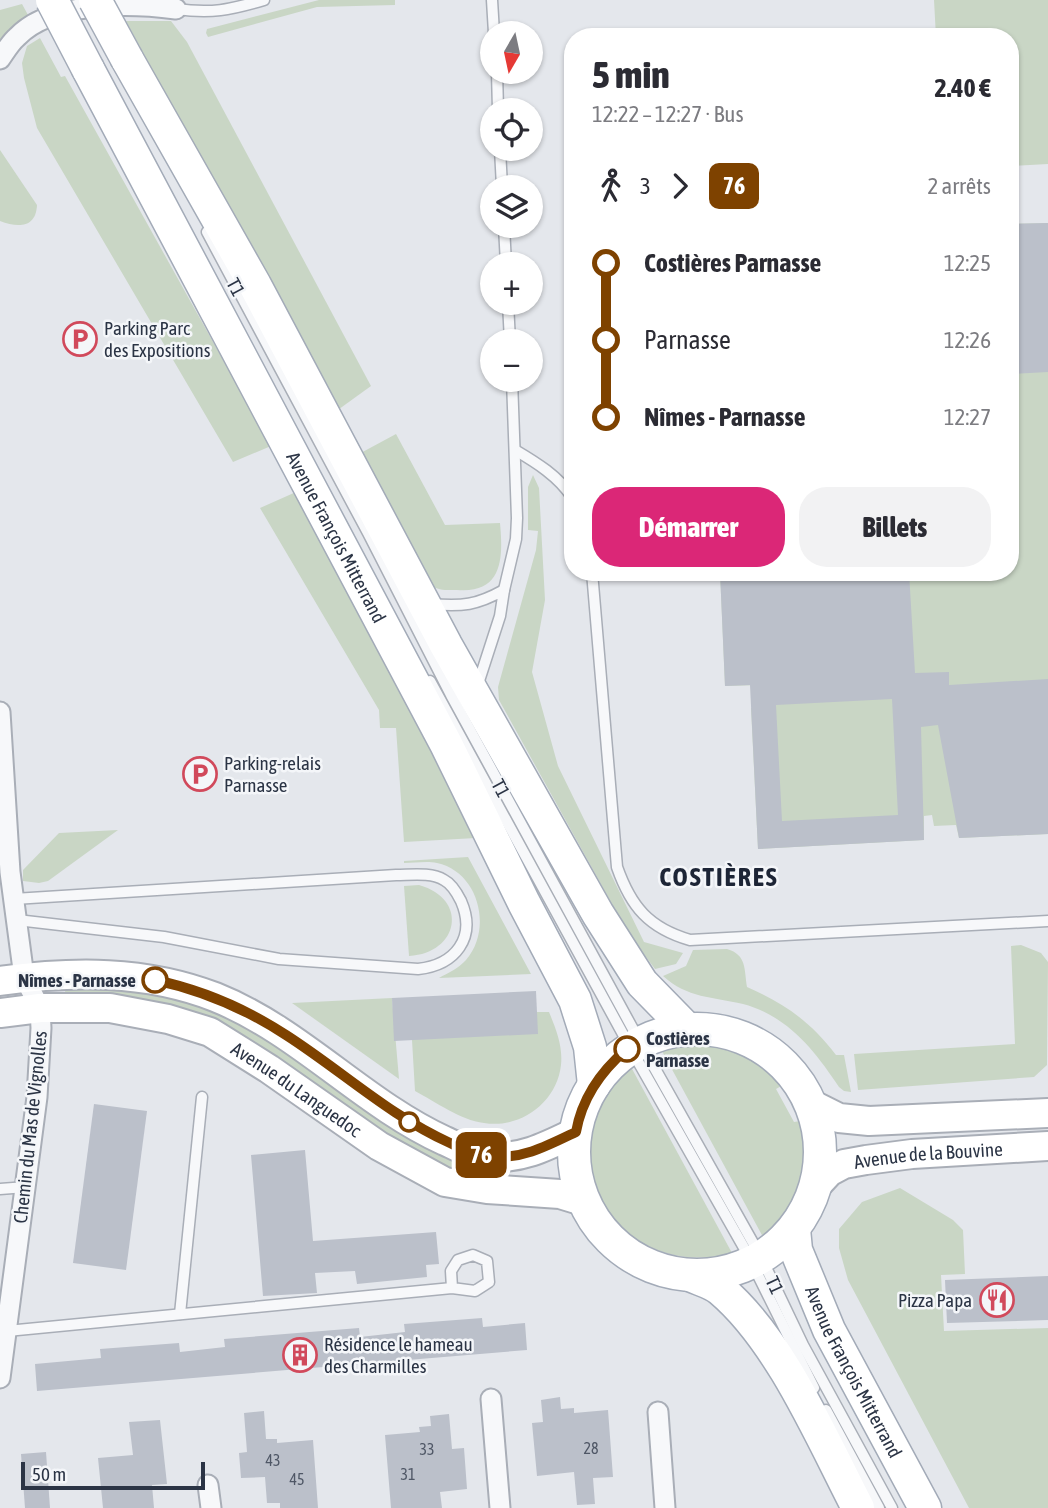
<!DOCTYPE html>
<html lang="fr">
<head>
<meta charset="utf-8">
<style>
  body { margin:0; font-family:"Asap Condensed",sans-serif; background:#f2f2f3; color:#2b2b33; height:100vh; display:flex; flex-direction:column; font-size:26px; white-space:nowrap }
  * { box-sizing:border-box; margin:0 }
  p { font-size:23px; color:#7c7c81 }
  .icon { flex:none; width:38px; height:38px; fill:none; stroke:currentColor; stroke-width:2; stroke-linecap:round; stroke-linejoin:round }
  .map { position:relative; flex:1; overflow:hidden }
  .sheet { position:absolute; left:564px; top:28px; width:455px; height:553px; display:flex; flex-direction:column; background:#fff; border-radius:28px; box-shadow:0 2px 5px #0004 }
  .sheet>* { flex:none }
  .badge { padding:0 14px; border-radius:10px; font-size:24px; line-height:46px }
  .needle { width:46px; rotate:189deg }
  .controls { position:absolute; left:480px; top:21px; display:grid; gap:14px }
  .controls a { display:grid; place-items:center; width:63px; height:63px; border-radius:50%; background:#fff; box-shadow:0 2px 5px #0004; font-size:35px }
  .scale { position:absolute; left:21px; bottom:18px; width:184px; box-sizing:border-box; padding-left:7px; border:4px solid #2b3445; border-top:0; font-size:19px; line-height:24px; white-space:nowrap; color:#2b3445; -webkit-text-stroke:5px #f4f6f9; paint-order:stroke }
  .map>.badge { position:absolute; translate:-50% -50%; box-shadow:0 0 0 4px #fff }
  .legs { display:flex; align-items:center; gap:10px; height:77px; padding:0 28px; font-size:23px }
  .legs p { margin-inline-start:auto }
  .summary { display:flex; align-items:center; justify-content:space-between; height:119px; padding:0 28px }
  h1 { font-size:38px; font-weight:800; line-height:52px }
  .button { display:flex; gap:14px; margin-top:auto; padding:14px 28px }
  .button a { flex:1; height:80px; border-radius:28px; background:#db2777; color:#fff; font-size:28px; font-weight:800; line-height:80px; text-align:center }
  .button a+a { background:#f2f2f3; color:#2b2b33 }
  ul { padding:0 28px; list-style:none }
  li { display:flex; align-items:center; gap:24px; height:77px; font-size:26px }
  li i { display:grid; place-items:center; width:10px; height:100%; margin:0 9px; background:currentColor }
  li i::after { content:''; width:18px; height:18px; margin:-9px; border:5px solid; border-radius:50%; background:#fff }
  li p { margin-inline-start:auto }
  li:first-child i { background:linear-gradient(#0000 50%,currentColor 0) }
  li:last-child i { background:linear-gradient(currentColor 50%,#0000 0) }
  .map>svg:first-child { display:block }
  .green { fill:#c9d6c5 }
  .building { fill:#bbc0ca; fill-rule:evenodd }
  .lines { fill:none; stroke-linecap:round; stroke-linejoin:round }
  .lane-casing { stroke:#a9aeb7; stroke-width:13 }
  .street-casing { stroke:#a9aeb7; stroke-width:23 }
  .secondary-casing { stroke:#a9aeb7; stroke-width:32 }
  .primary-casing { stroke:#a3abb8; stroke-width:35 }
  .lane { stroke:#f7f8fa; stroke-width:10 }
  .street { stroke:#f7f8fa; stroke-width:19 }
  .secondary { stroke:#fff; stroke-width:28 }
  .primary { stroke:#fff; stroke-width:32 }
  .primary-bridge-casing { stroke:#a3abb8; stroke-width:35; stroke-linecap:butt }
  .primary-bridge { stroke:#fff; stroke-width:32 }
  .line-1-casing { stroke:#fff; stroke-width:16 }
  .line-1 { stroke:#7e4200; stroke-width:10 }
  .stop-1-dot { fill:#fff; stroke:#7e4200; stroke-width:3.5 }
  .labels { text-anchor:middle; stroke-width:5; stroke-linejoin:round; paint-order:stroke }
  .number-label { font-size:16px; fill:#4f5766 }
  .street-label { font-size:19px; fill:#2b3445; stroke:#f4f6f9 }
  .poi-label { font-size:19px; fill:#2b3445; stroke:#f4f6f9; text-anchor:start }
  .stop-label { font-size:19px; font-weight:bold; fill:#2b3445; stroke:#f4f6f9; text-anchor:end }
  .district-label { font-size:26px; font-weight:bold; letter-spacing:2px; fill:#1d2536; stroke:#f4f6f9 }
</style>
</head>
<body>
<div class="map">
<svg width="1048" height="1508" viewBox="0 0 1048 1508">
  <rect width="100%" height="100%" fill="#e4e7ec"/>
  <!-- green -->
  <g class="green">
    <polygon points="319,0 395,0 395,5 317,7 208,37 206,33 207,29"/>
    <polygon points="934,0 1048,0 1048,164 1010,166 1010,37 936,37"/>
    <polygon points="22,4 28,15 10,30 0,43 0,10"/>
    <polygon points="126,21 171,21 187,42 371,386 335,412"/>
    <polygon points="40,38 61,77 65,76 271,446 233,462 37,128 24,78 22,63 27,46"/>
    <path d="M 0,150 L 37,205 C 36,228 18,228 0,221 Z"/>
    <polygon points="1048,223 1048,834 959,838 956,825 934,826 932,815 924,816 924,840 758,849 751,708 762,707 761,685 725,686 720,572 1010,572 1010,224"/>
    <path d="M 396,434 L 445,525 L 500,523 C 503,556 504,594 457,590 C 448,590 438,591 431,585 L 357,455 Z"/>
    <polygon points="533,475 539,488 545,600 532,672 558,766 644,942 683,953 676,964 655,969 628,933 499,700 498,687 536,550 538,531 528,530 528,487"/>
    <polygon points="296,492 476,838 404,842 396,728 380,728 379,710 260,508"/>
    <polygon points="118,830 48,881 39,883 23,881 23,870 59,833"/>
    <path d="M 468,857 L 531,974 L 439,978 C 448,973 459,968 466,960 C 493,929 479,872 437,863 C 427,861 414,863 404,863 L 404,861 Z"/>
    <path d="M 419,885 C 469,899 459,953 409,956 L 404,886 Z"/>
    <polygon points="1021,945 1041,953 1048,962 1047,1065 1034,1077 858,1090 854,1054 1015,1044 1011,946"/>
    <path d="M 727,949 C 747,955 744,969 747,987 C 785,1004 810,1021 836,1055 L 844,1055 L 851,1092 L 844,1091 L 839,1087 C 815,1051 788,1016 743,1004 C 713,997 687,998 663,976 L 686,966 L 693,950 Z"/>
    <path d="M 64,987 C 89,987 115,985 139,988 C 155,990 200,1003 215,1010 C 309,1052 378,1140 479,1167 L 478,1178 L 464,1176 L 416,1156 L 250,1043 L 66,995 Z"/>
    <polygon points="392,998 399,1079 292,1003"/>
    <path d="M 537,1012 L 549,1012 C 556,1029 563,1046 561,1065 C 557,1102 521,1129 484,1123 C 460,1120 436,1102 415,1091 L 412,1040 Z"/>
    <path d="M 710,1045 C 741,1054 759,1061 783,1085 L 776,1089 L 794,1122 L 800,1121 C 815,1163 796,1209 763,1237 L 662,1051 L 673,1048 Z"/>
    <path d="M 631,1067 L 732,1253 C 614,1284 537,1147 631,1067 Z"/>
    <polygon points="900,1188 953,1220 963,1230 965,1274 941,1275 944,1331 1048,1328 1048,1508 969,1508 848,1280 839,1248 839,1229 862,1202"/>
  </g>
  <!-- building -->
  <g class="building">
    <polygon points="1048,223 1048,372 1010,374 1010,224"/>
    <path d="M 720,572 L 909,572 L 915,673 L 949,672 L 949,685 L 1048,679 L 1048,834 L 959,838 L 938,725 L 921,727 L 924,840 L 758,849 L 750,685 L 725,686 ZM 892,699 L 898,815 L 782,821 L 776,705 Z"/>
    <polygon points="536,991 538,1034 394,1041 392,998"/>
    <polygon points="94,1104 147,1111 126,1270 73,1263"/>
    <polygon points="305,1150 313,1241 436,1232 439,1264 426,1265 427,1277 357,1284 355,1271 315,1273 317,1293 263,1296 251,1155"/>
    <polygon points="1048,1276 1048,1320 947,1323 945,1280"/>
    <polygon points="482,1318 483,1327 525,1323 527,1350 37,1391 35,1364 101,1358 100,1349 179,1343 180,1352 225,1347 224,1339 359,1328 360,1337 405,1332 404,1324"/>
    <polygon points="560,1397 561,1409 574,1408 574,1413 608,1410 613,1477 593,1478 595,1504 577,1505 574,1472 537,1476 532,1423 543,1422 541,1400"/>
    <polygon points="264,1411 266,1439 277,1439 277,1443 313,1440 318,1508 280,1508 280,1503 267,1503 265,1477 241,1478 239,1453 247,1452 244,1413"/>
    <polygon points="449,1414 452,1449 464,1448 467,1489 440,1492 442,1508 391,1508 385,1435 420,1432 419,1427 431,1426 430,1416"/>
    <polygon points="160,1420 167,1484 152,1485 154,1508 103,1508 98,1458 133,1455 129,1422"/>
    <polygon points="46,1452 50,1508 25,1508 21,1454"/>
  </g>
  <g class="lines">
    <!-- lane casing -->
    <g class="lane-casing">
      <g id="lane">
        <polyline points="492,0 494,33"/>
        <path d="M 176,9 C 212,14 229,10 264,0"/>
        <polyline points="497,72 498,110"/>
        <polyline points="500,149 502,187"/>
        <polyline points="504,226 506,264"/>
        <polyline points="207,232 368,533 451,695 640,1042 761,1257 803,1345 892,1508"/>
        <polyline points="508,303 510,341"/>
        <path d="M 515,450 C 537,463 558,476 572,497"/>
        <path d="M 592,572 L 617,867 C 631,907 649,928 690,940 L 1048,921"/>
        <polyline points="504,590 516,539 517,518 512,380"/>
        <path d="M 431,604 C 462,607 477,605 504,590 L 500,616 L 477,687"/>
        <polyline points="430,681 636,1058 747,1253 814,1388"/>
        <path d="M 14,899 L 396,875 C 411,875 431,872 444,880 C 452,884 457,893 461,901 C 477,938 455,965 418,969 L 279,959 L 164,937 L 17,920"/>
        <polyline points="0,1189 26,1187"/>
        <polyline points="180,1314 202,1097"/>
        <polyline points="7,1331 452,1288 475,1291 489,1282 487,1261 473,1255 458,1260 451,1271 452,1288"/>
        <polyline points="826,1410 879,1508"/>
      </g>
    </g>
    <!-- street casing -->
    <g class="street-casing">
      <g id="street">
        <path d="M 0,59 C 5,52 10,43 17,37 C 51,1 130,3 176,9"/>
        <polyline points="0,712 10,872 24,977 40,1008 41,1028 37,1097 0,1378"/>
        <polyline points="491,1399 500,1508"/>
        <polyline points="658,1412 665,1508"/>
        <polyline points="208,1485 211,1508"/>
      </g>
    </g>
    <!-- secondary casing -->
    <g class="secondary-casing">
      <g id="secondary">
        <path d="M 0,981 C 73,971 145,970 215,997 C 300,1031 362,1103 445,1141 C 459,1147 474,1156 490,1157 C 523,1159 547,1146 576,1132"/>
        <path id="s1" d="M 0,1013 L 40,1008 L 110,1008 L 168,1019 L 210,1032 L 269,1069 L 379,1146 L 445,1182 L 487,1189 L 560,1194 L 583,1201"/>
        <polyline points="811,1104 839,1118 869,1121 1048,1113"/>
        <path id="s2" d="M 816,1186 L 829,1172 L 844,1164 L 866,1160 L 912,1154 L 1048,1146"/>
      </g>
    </g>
    <!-- primary casing -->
    <g class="primary-casing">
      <g id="primary">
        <polyline points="127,59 255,285 446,645 598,914 642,983 688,1030"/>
        <path id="s3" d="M 88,69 L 446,744 L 524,903 L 575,1000 L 590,1047 L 594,1085"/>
        <circle cx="697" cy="1152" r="123"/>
        <path id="s4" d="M 794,1229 L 796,1250 L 829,1330 L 925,1508"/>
        <path d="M 692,1276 C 701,1280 713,1283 721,1290 C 781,1341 822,1439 858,1508"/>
      </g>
    </g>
    <!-- lane -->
    <use href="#lane" class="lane"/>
    <!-- street -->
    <use href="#street" class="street"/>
    <!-- secondary -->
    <use href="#secondary" class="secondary"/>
    <!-- primary -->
    <use href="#primary" class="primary"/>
    <!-- primary-bridge casing -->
    <g class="primary-bridge-casing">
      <g id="primary-bridge">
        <polyline points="52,0 88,69"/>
        <polyline points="95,0 127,59"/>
      </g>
    </g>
    <!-- primary-bridge -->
    <use href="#primary-bridge" class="primary-bridge"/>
  </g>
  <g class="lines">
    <!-- line-1 casing -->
    <g class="line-1-casing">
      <path id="line-1" d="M 155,980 C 202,990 246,1009 286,1035 C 342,1071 390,1116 450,1143 C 463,1149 476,1157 490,1157 C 523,1159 547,1146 576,1132 C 582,1098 601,1071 627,1049"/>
    </g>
    <!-- line-1 -->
    <use href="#line-1" class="line-1"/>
  </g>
  <!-- icons -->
  <defs>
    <g id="parking-ring" transform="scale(1.75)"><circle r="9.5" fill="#f4f6f9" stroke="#d1495b" stroke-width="1.5"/><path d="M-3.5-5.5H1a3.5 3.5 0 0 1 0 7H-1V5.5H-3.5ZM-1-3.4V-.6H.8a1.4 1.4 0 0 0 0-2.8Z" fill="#d1495b"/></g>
    <g id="restaurant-ring" transform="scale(1.75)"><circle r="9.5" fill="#f4f6f9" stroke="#d1495b" stroke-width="1.5"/><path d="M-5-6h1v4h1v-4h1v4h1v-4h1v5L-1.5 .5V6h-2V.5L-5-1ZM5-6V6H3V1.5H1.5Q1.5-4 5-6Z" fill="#d1495b"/></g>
    <g id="building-ring" transform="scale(1.75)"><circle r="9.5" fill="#f4f6f9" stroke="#d1495b" stroke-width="1.5"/><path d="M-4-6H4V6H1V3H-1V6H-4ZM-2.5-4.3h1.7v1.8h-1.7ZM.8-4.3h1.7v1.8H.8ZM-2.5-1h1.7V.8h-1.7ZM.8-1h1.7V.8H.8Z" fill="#d1495b"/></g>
  </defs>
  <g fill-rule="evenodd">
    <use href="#parking-ring" x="80" y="339"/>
    <use href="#parking-ring" x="200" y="774"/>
    <use href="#restaurant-ring" x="997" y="1300"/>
    <use href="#building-ring" x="300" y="1355"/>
  </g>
  <!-- markers -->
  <g class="stop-1-dot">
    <circle cx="155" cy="980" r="12"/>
    <circle cx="627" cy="1049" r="12"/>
    <circle cx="409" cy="1122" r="9"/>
  </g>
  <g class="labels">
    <!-- number labels -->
    <g class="number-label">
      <text x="591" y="1454">28</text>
      <text x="427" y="1455">33</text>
      <text x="273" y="1466">43</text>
      <text x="408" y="1480">31</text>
      <text x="297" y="1485">45</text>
    </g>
    <!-- street labels -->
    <g class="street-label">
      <text transform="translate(236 287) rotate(62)" y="7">T1</text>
      <text dy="7" stroke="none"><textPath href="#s3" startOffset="530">Avenue François Mitterrand</textPath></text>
      <text transform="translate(501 788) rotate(62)" y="7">T1</text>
      <text dy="7" stroke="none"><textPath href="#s1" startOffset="317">Avenue du Languedoc</textPath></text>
      <text transform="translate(30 1127) rotate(-84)" y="7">Chemin du Mas de Vignolles</text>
      <text dy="7" stroke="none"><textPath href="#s2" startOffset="121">Avenue de la Bouvine</textPath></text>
      <text transform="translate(775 1285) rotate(65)" y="7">T1</text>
      <text dy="7" stroke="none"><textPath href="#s4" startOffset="156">Avenue François Mitterrand</textPath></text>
    </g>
    <!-- poi labels -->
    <g class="poi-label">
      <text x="104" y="335">Parking Parc<tspan x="104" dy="22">des Expositions</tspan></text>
      <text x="224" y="770">Parking-relais<tspan x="224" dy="22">Parnasse</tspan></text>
      <text x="972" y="1307" text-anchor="end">Pizza Papa</text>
      <text x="324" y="1351">Résidence le hameau<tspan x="324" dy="22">des Charmilles</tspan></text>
    </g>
    <!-- stop labels -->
    <g class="stop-label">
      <text x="136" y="987">Nîmes - Parnasse</text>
      <text x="646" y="1045" text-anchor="start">Costières<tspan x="646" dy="22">Parnasse</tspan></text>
    </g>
    <!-- district labels -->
    <g class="district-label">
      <text x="719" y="886">COSTIÈRES</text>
    </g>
  </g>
</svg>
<div class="controls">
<a><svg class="needle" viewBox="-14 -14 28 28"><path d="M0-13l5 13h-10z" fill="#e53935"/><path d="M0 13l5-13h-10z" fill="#7c7c81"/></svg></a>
<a><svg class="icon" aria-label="locate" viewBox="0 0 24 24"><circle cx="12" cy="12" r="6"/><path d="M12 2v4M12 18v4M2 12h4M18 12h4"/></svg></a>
<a><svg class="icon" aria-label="layers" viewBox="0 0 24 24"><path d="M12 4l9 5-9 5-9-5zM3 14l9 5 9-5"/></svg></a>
<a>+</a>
<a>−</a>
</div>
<div class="scale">50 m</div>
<b class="badge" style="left:481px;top:1155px;background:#7e4200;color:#fff">76</b>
<section class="sheet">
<div class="summary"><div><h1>5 min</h1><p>12:22 – 12:27 · Bus</p></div><b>2.40 €</b></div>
<div class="legs"><svg class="icon" aria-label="walk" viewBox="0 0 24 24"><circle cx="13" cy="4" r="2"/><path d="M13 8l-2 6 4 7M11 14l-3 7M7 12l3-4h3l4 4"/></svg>3<svg class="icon" aria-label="forward" viewBox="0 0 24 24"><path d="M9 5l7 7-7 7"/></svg><b class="badge" style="background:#7e4200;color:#fff">76</b><p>2 arrêts</p></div>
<ul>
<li><i style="color:#7e4200"></i><b>Costières Parnasse</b><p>12:25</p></li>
<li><i style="color:#7e4200"></i><span>Parnasse</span><p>12:26</p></li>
<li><i style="color:#7e4200"></i><b>Nîmes - Parnasse</b><p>12:27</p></li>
</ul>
<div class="button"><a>Démarrer</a><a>Billets</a></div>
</section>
</div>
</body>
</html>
